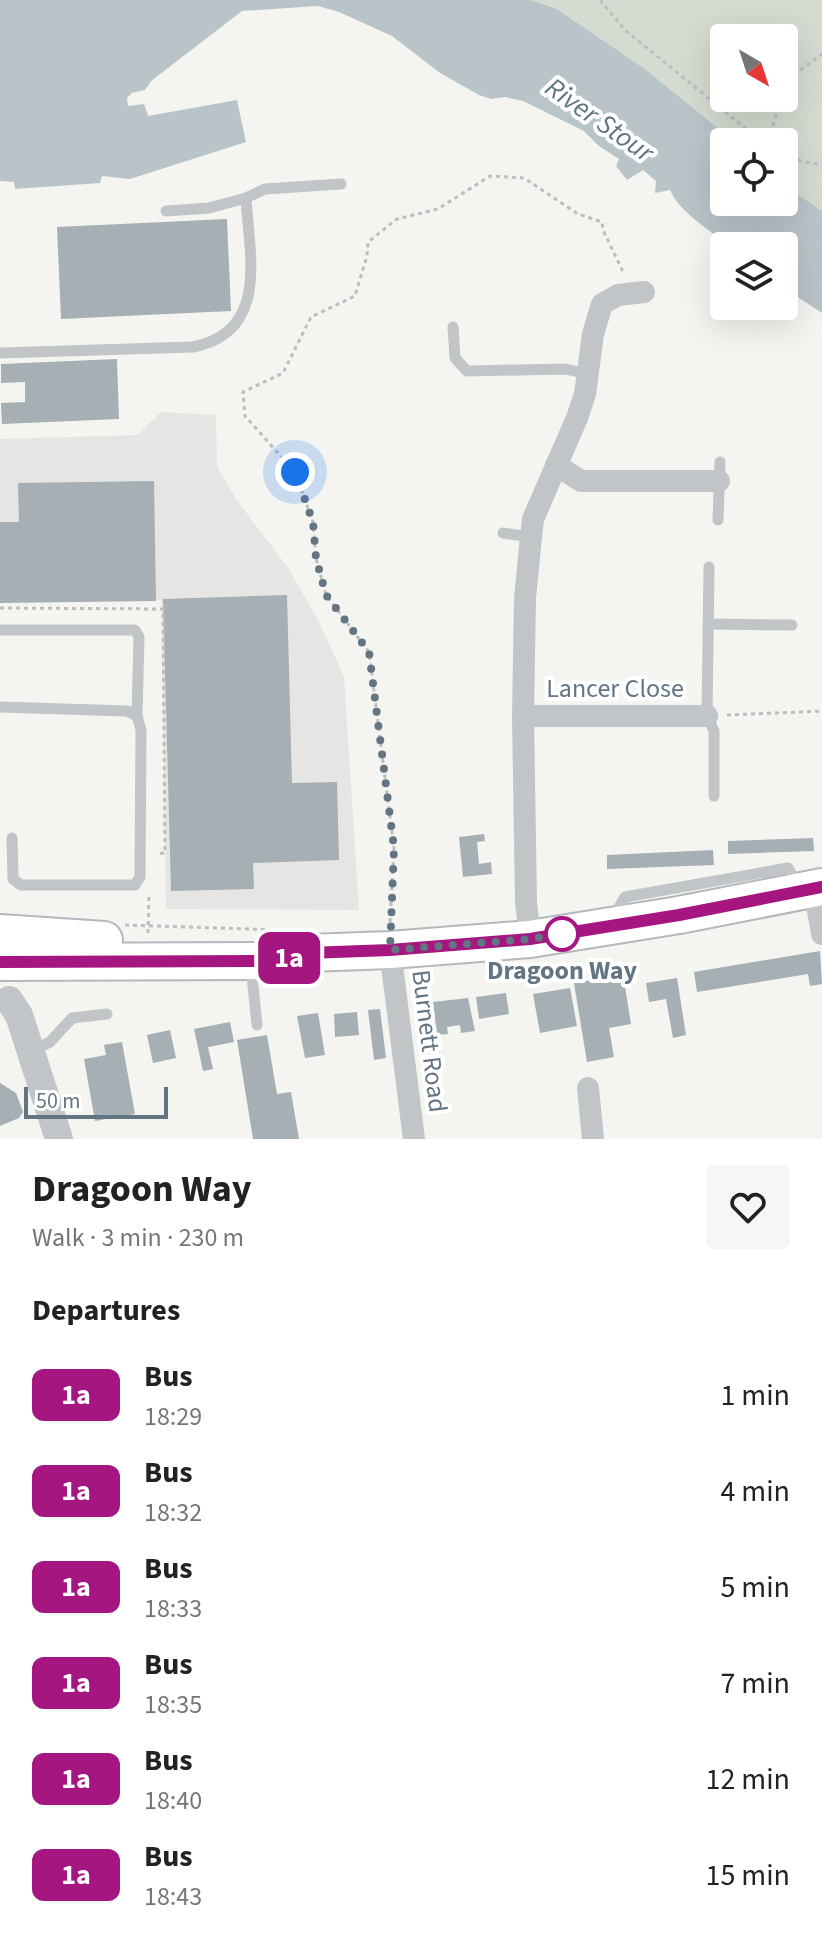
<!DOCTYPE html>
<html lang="en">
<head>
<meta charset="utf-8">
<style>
  body { margin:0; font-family:"Source Sans 3",sans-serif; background:#f6f6f6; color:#222; height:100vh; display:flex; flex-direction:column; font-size:30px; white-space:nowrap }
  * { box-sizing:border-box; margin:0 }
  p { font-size:26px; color:#767676 }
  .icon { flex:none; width:44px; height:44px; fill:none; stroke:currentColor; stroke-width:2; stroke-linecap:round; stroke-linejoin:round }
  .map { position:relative; height:1139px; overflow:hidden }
  .sheet { display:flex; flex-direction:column; background:#fff; flex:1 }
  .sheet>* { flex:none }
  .badge { padding:0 16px; border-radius:12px; font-size:28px; line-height:52px }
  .needle { width:52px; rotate:141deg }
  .fabs { position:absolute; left:710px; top:24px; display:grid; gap:16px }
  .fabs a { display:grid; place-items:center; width:88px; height:88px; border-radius:8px; background:#fff; box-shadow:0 8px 32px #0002; font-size:40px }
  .scale { position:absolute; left:24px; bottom:20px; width:144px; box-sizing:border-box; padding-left:8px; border:4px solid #637482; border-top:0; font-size:22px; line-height:28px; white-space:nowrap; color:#637482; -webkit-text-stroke:6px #fff; paint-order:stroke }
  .you { position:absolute; width:40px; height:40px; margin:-20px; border:6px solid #fff; border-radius:50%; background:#1a73e8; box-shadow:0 0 0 12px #1a73e833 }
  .map>.badge { position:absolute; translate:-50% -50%; box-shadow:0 0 0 4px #fff }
  h2 { padding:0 32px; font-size:30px; line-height:72px }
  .round { display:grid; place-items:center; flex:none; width:84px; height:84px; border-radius:8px; background:#f6f6f6 }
  .head { display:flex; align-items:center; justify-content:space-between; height:136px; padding:0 32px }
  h1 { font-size:38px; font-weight:700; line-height:60px }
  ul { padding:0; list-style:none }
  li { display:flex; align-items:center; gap:24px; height:96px; padding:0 32px }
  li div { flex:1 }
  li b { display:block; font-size:30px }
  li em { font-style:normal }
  li .badge { min-width:88px; font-weight:700; text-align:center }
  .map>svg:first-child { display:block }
  .built { fill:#e5e6e4 }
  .green { fill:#d5dbd1; fill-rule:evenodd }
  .water { fill:#b9c4c8 }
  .building { fill:#a6afb4 }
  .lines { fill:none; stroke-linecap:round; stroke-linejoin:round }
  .primary-casing { stroke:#b4b8bc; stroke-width:40 }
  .path { stroke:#bbbdbf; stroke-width:3; stroke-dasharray:4 4; stroke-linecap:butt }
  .service { stroke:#c1c5c8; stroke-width:11 }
  .minor { stroke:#c1c5c8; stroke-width:22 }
  .tertiary { stroke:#c1c5c8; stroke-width:28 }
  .primary { stroke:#fff; stroke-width:36 }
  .line-casing { stroke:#fff; stroke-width:18 }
  .line { stroke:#a61680; stroke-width:12 }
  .walk { stroke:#637482; stroke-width:8; stroke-dasharray:0 14.4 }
  .stop-dot { fill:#fff; stroke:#a61680; stroke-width:4 }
  .labels { text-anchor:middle; stroke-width:8; stroke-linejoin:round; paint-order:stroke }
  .street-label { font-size:26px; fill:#637482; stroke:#fff }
  .stop-label { font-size:26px; font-weight:bold; fill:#637482; stroke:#fff }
  .water-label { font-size:28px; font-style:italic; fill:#5f767f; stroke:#fff }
</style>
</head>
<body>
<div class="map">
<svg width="822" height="1139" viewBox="0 0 822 1139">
  <rect width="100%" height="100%" fill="#f4f5f0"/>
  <!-- built -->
  <polygon class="built" points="161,412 216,415 217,467 238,502 289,569 320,624 344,677 359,910 166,909 161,600 0,602 0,439 137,435"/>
  <!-- green -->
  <path class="green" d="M 531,0 L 822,0 L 822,211 L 784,185 L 784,142 L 735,142 L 645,69 L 557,9 ZM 724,38 L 784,38 L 784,98 L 724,98 Z"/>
  <!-- water -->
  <path class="water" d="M 0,0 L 531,0 L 557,9 L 645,69 L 735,142 L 724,142 L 724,202 L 784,202 L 784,185 L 822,211 L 822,313 L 784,288 L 784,246 L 726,246 C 707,225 682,216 670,190 L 655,193 L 656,181 L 643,170 L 627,180 L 616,166 L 619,159 L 599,146 L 584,131 L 523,101 L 505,97 L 491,99 L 479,95 L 440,73 L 392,36 L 339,12 L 318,6 L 242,11 L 151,81 L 145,90 L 132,93 L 127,98 L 128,106 L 144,104 L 148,116 L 237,100 L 246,142 L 130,179 L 102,176 L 100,183 L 15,189 L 14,182 L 0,181 Z"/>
  <!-- building -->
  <g class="building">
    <polygon points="227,219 231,311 61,319 57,227"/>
    <polygon points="117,359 119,419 2,424 1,403 25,402 25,382 1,383 1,364"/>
    <polygon points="154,481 156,601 0,603 0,522 19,522 18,483"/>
    <polygon points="287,595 292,783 337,782 339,860 253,863 254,889 171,891 163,599"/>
    <polygon points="484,834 485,841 477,842 479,864 491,862 492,874 463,877 459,837"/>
    <polygon points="813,838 814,851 728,854 728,841"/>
    <polygon points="713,850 714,865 607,869 607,855"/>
    <polygon points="820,951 822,984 810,986 808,974 697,992 694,972"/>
    <polygon points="623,974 631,1024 609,1028 614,1057 587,1062 574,983"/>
    <polygon points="677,978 686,1035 673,1038 666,999 649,1002 646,983"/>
    <polygon points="570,988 577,1026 540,1033 533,994"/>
    <polygon points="506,993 509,1014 479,1019 476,997"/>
    <polygon points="468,998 475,1031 461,1033 460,1025 447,1027 448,1034 437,1035 433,1002"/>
    <polygon points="380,1009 386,1058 374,1060 368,1010"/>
    <polygon points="357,1012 359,1035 335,1037 334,1014"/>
    <polygon points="318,1013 325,1055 305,1058 297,1016"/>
    <polygon points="230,1022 234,1042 208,1047 213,1069 203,1071 194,1029"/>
    <polygon points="170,1030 176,1058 153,1063 147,1035"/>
    <polygon points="267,1035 277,1094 291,1092 299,1139 253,1139 237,1040"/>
    <polygon points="122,1042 135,1114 95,1121 84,1059 106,1055 104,1045"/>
    <polygon points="0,1083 16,1093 23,1112 19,1118 0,1126"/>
  </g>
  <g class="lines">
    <!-- primary casing -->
    <g class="primary-casing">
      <g id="primary">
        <polyline points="0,933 104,940"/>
        <polyline points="0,962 277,961 308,953 390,950 530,939 679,915 822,887"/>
      </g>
    </g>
    <!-- path -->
    <g class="path">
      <polyline points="600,0 625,30 750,132 766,142"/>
      <polyline points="784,97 796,73 822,54"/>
      <path d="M 774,142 C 770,125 776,113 784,98"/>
      <polyline points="784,152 801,161 822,165"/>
      <polyline points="0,608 163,609 165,853 156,854"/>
      <polyline points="727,715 822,711"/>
      <polyline points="390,922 394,848 369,652 326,595 316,558 313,522 295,472 245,416 243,392 283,373 311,317 355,296 367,256 368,242 397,219 438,209 490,176 524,178 578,214 602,222 603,230 624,274"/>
      <polyline points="125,925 281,930"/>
      <polyline points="148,933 149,893"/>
    </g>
    <!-- service -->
    <g class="service">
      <polyline points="166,211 209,208 246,198 265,189 341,184"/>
      <polyline points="453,327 455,358 467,371 565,369 588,374"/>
      <path d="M 0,353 L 193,347 C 270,332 249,254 246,198"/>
      <polyline points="718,520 720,462"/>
      <polyline points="503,533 531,537"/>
      <polyline points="709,567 707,716 714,731 714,796"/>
      <polyline points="709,624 792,625"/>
      <polyline points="0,630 135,630 139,637 137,716"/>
      <polyline points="0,707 127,711 137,716 141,730 140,877 135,885 21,885 13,879 12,838"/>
      <polyline points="613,918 625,897 788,868 798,886"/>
      <polyline points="251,966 257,1025"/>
      <polyline points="31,1051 50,1042 72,1018 107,1014"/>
    </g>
    <!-- minor -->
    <g class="minor">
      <polyline points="556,465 581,481 719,481"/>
      <polyline points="523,716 707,716"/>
      <polyline points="814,887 822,934"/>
      <polyline points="530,939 526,902 523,716 525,598 531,537 533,519 577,418 585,394 593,334 602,304 618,295 644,292"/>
      <polyline points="390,950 414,1139"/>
      <polyline points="588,1088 593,1139"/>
    </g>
    <!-- tertiary -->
    <polyline class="tertiary" points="9,1000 19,1015 59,1139"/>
    <!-- primary -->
    <use href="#primary" class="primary"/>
  </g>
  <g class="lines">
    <!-- line casing -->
    <g class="line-casing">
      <polyline id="line" points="0,962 277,961 308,953 390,950 530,939 679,915 822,887"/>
    </g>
    <!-- line -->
    <use href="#line" class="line"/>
    <!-- walk -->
    <polyline class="walk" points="295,472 313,522 316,558 326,595 369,652 394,848 390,950 530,939 562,934"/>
  </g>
  <!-- markers -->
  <circle class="stop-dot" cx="562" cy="934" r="16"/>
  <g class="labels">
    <!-- street labels -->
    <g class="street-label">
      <text x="615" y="697">Lancer Close</text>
      <text transform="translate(430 1041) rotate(83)" y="9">Burnett Road</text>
    </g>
    <!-- stop labels -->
    <g class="stop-label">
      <text x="562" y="979">Dragoon Way</text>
    </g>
    <!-- water labels -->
    <g class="water-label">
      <text transform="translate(600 119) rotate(35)" y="10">River Stour</text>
    </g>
  </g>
</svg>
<div class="fabs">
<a><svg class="needle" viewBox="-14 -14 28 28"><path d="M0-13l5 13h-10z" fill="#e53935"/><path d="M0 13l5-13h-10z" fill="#767676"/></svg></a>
<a><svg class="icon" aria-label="locate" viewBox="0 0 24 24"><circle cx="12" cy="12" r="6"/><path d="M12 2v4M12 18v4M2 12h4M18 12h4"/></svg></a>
<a><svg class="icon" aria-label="layers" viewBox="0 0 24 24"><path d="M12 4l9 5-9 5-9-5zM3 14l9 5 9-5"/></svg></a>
</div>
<div class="scale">50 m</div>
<div class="you" style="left:295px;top:472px"></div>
<b class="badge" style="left:289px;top:958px;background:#a61680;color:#fff">1a</b>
</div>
<section class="sheet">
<div class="head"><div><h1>Dragoon Way</h1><p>Walk · 3 min · 230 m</p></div><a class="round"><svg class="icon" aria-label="heart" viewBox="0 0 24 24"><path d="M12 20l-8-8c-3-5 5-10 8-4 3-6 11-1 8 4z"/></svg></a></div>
<h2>Departures</h2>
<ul>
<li><span class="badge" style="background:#a61680;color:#fff">1a</span><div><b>Bus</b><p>18:29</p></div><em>1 min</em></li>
<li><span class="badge" style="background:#a61680;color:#fff">1a</span><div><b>Bus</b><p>18:32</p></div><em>4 min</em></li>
<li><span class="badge" style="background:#a61680;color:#fff">1a</span><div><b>Bus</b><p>18:33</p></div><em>5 min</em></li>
<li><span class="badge" style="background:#a61680;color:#fff">1a</span><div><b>Bus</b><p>18:35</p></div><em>7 min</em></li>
<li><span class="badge" style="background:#a61680;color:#fff">1a</span><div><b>Bus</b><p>18:40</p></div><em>12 min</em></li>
<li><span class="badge" style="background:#a61680;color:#fff">1a</span><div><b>Bus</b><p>18:43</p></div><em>15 min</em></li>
</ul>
</section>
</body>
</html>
